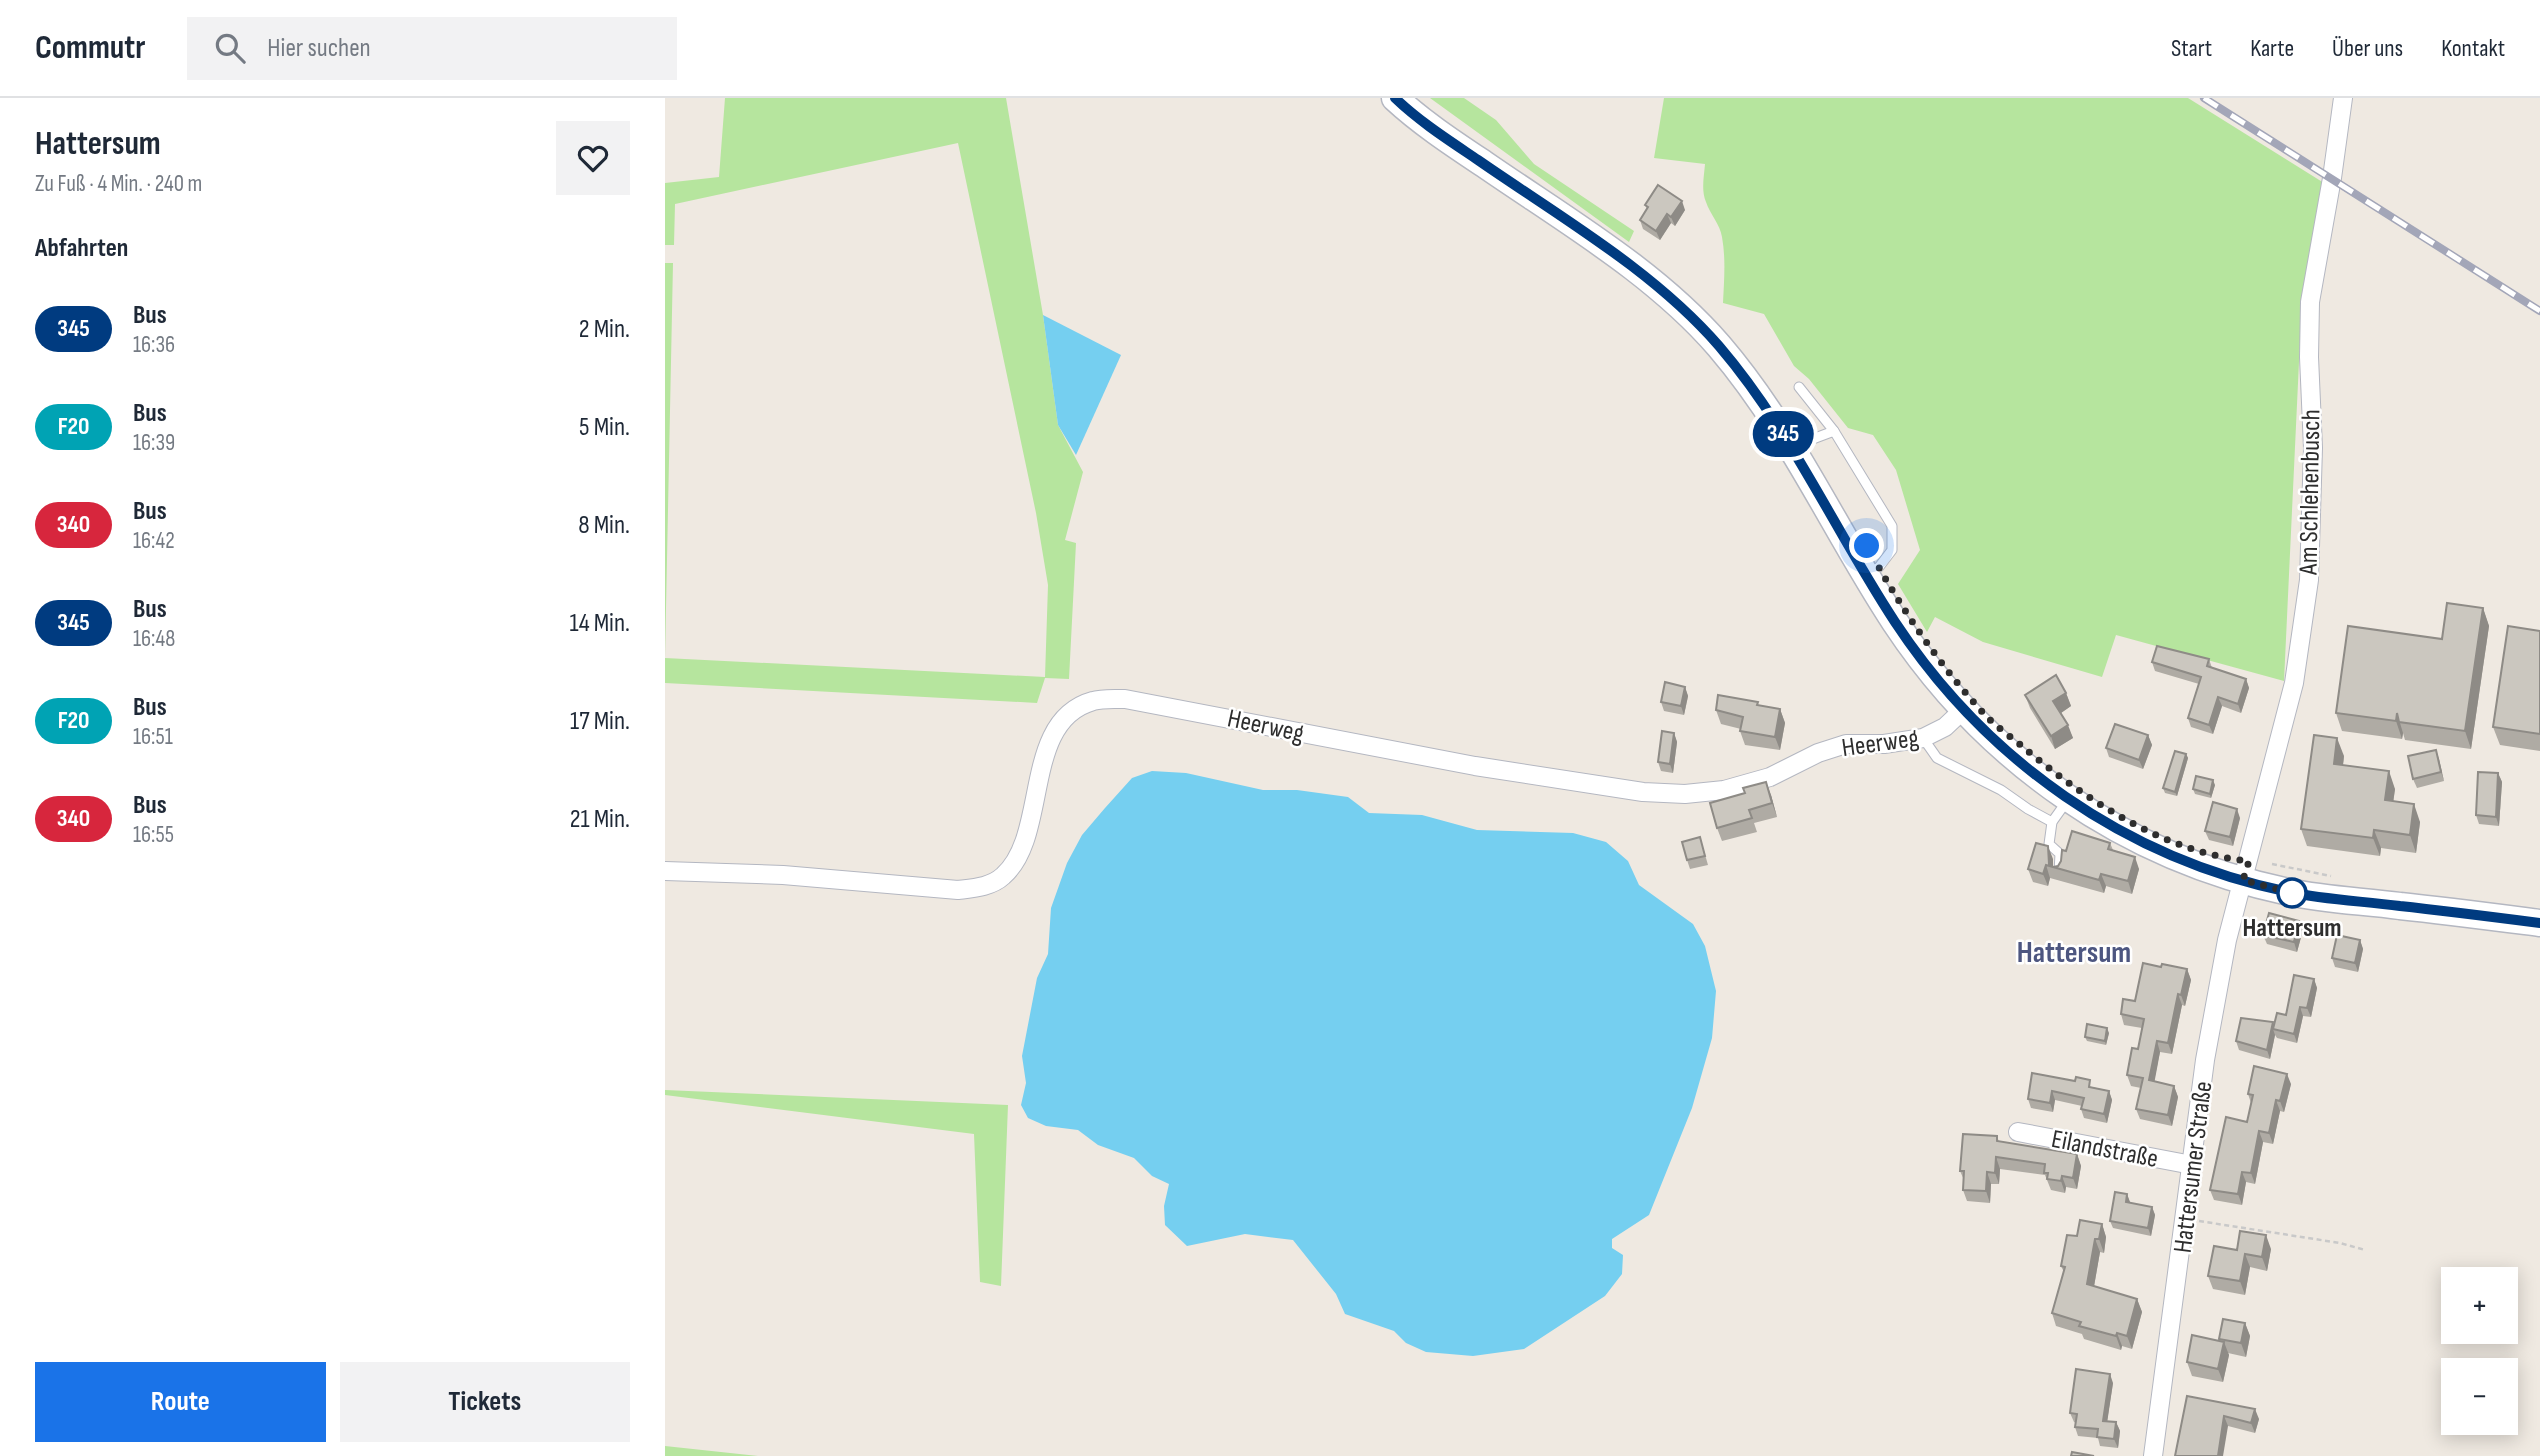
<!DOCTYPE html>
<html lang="de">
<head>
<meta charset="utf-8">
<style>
  body { margin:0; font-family:"Sofia Sans Condensed",sans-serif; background:#f2f2f3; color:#1f2937; height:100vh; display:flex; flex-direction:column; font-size:26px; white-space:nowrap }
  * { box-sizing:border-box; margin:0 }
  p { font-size:23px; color:#747a83 }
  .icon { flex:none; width:38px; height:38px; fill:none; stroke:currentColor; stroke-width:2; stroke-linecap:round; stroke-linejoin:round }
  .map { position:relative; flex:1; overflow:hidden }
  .details { display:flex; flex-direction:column; background:#fff; width:665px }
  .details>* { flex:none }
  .badge { padding:0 14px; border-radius:23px; font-size:24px; line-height:46px }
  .tools { position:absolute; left:1776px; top:1169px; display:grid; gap:14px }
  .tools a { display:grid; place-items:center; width:77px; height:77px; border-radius:0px; background:#fff; box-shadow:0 4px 18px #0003; font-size:35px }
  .you { position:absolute; width:35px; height:35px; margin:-18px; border:5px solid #fff; border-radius:50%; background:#1a73e8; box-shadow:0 0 0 10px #1a73e833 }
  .map>.badge { position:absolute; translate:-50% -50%; box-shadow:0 0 0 4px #fff }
  h2 { padding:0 35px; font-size:26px; line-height:63px }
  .round { display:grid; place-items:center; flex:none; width:74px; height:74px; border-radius:0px; background:#f2f2f3 }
  .summary { display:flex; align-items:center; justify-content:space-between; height:119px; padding:0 35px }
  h1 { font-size:33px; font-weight:700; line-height:52px }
  .button { display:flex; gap:14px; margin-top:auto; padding:14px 35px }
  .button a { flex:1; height:80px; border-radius:0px; background:#1a73e8; color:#fff; font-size:28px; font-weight:700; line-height:80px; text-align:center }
  .button a+a { background:#f2f2f3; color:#1f2937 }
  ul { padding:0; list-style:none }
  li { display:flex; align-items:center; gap:21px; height:98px; padding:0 35px }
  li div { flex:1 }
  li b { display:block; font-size:26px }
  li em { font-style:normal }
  li .badge { min-width:77px; font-weight:700; text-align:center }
  header { display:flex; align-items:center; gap:42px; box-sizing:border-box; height:98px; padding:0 35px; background:#fff; border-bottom:2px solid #e0e1e3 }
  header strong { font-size:33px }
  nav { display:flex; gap:38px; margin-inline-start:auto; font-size:24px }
  .search { width:490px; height:63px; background:#f2f2f3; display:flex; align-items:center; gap:18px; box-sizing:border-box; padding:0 24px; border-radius:0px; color:#747a83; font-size:26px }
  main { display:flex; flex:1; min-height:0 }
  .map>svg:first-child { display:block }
  .green { fill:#b6e59e }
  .water { fill:#75cff0 }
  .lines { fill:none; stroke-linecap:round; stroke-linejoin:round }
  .service-casing { stroke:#b4b7c1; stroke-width:11 }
  .minor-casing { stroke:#b4b7c1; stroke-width:20 }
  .secondary-casing { stroke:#b4b7c1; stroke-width:29 }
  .path { stroke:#c9c9c9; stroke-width:2.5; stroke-dasharray:5 3.5; stroke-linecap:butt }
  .service { stroke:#fff; stroke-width:9 }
  .minor { stroke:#fff; stroke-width:18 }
  .secondary { stroke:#fff; stroke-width:26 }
  .rail-casing { stroke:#a3a6b8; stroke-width:8 }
  .rail { stroke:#fff; stroke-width:5; stroke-dasharray:16; stroke-linecap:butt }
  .wall { fill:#afaba4 }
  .shaded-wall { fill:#8e8b86 }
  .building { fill:#cbc7bf; stroke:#8e8b86; stroke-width:2 }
  .line-casing { stroke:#fff; stroke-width:16 }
  .line { stroke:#003b80; stroke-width:10 }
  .walk { stroke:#2e2e2e; stroke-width:7; stroke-dasharray:0 12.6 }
  .stop-dot { fill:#fff; stroke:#003b80; stroke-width:3.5 }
  .labels { text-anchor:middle; stroke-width:5; stroke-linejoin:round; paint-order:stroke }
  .street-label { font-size:26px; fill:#2e2e2e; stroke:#fff }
  .stop-label { font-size:26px; font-weight:bold; fill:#2e2e2e; stroke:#fff }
  .quarter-label { font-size:30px; font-weight:bold; fill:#4d5680; stroke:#fff }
</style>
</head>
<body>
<header>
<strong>Commutr</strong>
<div class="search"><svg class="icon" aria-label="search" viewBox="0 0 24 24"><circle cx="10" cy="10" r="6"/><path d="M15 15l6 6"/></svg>Hier suchen</div>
<nav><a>Start</a><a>Karte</a><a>Über uns</a><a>Kontakt</a></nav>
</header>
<main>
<section class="details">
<div class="summary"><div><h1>Hattersum</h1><p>Zu Fuß · 4 Min. · 240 m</p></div><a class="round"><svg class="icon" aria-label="heart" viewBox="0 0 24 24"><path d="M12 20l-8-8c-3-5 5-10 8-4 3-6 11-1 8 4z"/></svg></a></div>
<h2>Abfahrten</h2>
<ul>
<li><span class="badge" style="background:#003b80;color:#fff">345</span><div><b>Bus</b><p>16:36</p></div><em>2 Min.</em></li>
<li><span class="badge" style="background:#00a3b4;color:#fff">F20</span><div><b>Bus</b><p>16:39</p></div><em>5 Min.</em></li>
<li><span class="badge" style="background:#d7263d;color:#fff">340</span><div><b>Bus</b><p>16:42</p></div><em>8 Min.</em></li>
<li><span class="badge" style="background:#003b80;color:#fff">345</span><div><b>Bus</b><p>16:48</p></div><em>14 Min.</em></li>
<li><span class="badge" style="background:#00a3b4;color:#fff">F20</span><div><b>Bus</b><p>16:51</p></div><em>17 Min.</em></li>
<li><span class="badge" style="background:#d7263d;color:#fff">340</span><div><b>Bus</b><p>16:55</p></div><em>21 Min.</em></li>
</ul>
<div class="button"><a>Route</a><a>Tickets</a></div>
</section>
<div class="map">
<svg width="1875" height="1358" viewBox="0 0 1875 1358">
  <rect width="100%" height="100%" fill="#efe9e1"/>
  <!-- green -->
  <g class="green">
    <polygon points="60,0 341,0 378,217 393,327 418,374 400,442 411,445 404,581 380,580 372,605 0,585 0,165 8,165 0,560 380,579 383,487 371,415 293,45 10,106 9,147 0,147 0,85 54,79"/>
    <polygon points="765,0 799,0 831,22 869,66 969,133 964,144"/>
    <path d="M 999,0 L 1523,0 L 1659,85 L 1637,200 L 1619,583 L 1451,537 L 1437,579 L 1318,544 L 1270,519 L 1262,534 L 1233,486 L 1255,452 L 1231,372 L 1208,337 L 1183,330 L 1144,281 L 1129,268 L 1099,216 L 1058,205 C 1059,183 1061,161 1057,139 C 1055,126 1045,116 1041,104 C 1036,92 1039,79 1040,66 L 989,60 Z"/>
    <polygon points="0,992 343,1007 336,1188 315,1184 309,1036 0,997"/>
    <polygon points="0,1348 93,1358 0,1358"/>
  </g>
  <!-- water -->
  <g class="water">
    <polygon points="378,217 456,257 411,357 393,327"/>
    <polygon points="487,673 521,675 598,692 632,692 683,699 704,715 757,717 812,732 908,735 941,744 963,763 974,787 1028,826 1040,848 1051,893 1047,940 1027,1010 984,1117 947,1141 947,1150 958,1157 957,1176 940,1198 859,1251 808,1258 761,1254 741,1245 729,1233 680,1216 671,1196 628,1142 580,1136 522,1148 500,1127 499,1108 504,1086 487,1078 469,1060 433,1047 413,1032 381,1028 363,1020 356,1007 361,985 357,958 372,880 383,856 386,810 402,765 417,737 440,710 467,680"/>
  </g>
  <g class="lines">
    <!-- service casing -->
    <g class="service-casing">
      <g id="service">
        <polyline points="1134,289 1169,333"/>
        <polyline points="1129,348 1169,333 1227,428 1227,452 1214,469 1203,477"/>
        <polyline points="1258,640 1272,660 1336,692 1363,711 1387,724"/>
        <polyline points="1394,774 1395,756 1384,746 1387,724 1402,703"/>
      </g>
    </g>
    <!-- minor casing -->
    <g class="minor-casing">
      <g id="minor">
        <path d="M 0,773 L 118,777 L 293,792 C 309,790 326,789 338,778 C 385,737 356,623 428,603 C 437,600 450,601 460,601 L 810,668 L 978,694 L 1020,696 L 1059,692 L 1105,679 L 1153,655 L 1181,646 L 1219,646 L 1258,640 L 1280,629 L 1298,612"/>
        <polyline points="1353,1034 1527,1067"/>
        <polyline points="1488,1358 1540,962 1562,842 1629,585 1644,482 1648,350 1644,259 1645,204 1667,80 1678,0"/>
      </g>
    </g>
    <!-- secondary casing -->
    <g class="secondary-casing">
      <path id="secondary" d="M 730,0 C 757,25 789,46 819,66 C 900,122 990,174 1054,248 C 1126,332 1170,433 1230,524 C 1322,663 1461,760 1624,794 C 1660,802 1698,803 1735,808 C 1782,813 1828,819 1875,825"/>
    </g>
    <!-- path -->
    <g class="path">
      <polyline points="1607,766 1666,778"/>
      <polyline points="1534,1123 1675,1145 1700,1152"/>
    </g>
    <!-- service -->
    <use href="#service" class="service"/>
    <!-- minor -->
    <use href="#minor" class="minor"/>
    <!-- secondary -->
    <use href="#secondary" class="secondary"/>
    <!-- rail casing -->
    <g class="rail-casing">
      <polyline id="rail" points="1539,0 1875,213"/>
    </g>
    <!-- rail -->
    <use href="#rail" class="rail"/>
  </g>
  <!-- wall -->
  <g class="wall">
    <polygon points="980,107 1020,112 1010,128 1006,125 995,142 978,131 975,122 982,111"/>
    <polygon points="1818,510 1824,528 1806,651 1740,642 1738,635 1737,641 1677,633 1671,615 1777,541"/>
    <polygon points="1875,533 1875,653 1835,647 1828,629"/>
    <polygon points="1544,561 1547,570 1581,581 1584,590 1576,615 1557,608 1548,636 1526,629 1523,620 1534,586 1490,573 1487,564"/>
    <polygon points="1020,589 1023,598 1019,617 999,613 996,604"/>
    <polygon points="1401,595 1406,608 1396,615 1408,640 1390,651 1365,610 1360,597"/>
    <polygon points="1094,608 1115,611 1120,625 1115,652 1080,647 1075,633 1076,631 1056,626 1051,612"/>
    <polygon points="1009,635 1012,644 1008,675 996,673 993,664"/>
    <polygon points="1483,637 1487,647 1478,671 1444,659 1441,650"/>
    <polygon points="1771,652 1779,683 1752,690 1748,681"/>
    <polygon points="1521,656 1523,660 1512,698 1500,695 1498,690"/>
    <polygon points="1679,658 1678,667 1730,691 1728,704 1755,724 1751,755 1716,750 1715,758 1642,748 1636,731"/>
    <polygon points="1833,675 1837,684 1834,728 1814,726 1811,717"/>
    <polygon points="1550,687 1546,700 1530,696 1528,691"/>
    <polygon points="1106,697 1112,719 1089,725 1092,734 1057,743 1052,730"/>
    <polygon points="1575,720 1568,748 1544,742 1540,733"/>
    <polygon points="1035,739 1043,767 1025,771 1022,762"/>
    <polygon points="1445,745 1448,752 1474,771 1467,796 1441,788 1439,795 1385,780 1383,788 1368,784 1363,771 1388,761 1388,769 1393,768 1401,753"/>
    <polygon points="1634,823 1638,832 1632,854 1602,846 1598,837"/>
    <polygon points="1695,842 1698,851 1693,874 1670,869 1667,860"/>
    <polygon points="1496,869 1522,871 1526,882 1520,908 1517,907 1507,956 1495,954 1489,983 1509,988 1513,999 1507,1028 1475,1021 1471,1011 1476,990 1466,988 1462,977 1473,951 1477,930 1459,927 1456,916 1470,903"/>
    <polygon points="1649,881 1652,890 1646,919 1638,918 1632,945 1612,940 1610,937 1605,961 1574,952 1571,943 1609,928 1621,917"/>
    <polygon points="1444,935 1441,947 1422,943 1420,939"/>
    <polygon points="1367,975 1444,993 1447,1002 1442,1025 1419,1020 1416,1011 1417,1008 1390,1002 1388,1014 1366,1010 1363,1001"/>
    <polygon points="1626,986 1619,1014 1615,1013 1608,1046 1598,1044 1590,1086 1581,1084 1577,1107 1549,1102 1545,1092 1582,1024 1586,1005 1583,996"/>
    <polygon points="1332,1038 1334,1044 1412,1056 1416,1068 1412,1091 1401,1089 1400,1095 1386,1092 1380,1077 1335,1071 1334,1086 1326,1086 1325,1105 1302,1103 1298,1092 1299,1082 1295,1073"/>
    <polygon points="1462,1096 1465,1105 1487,1109 1490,1117 1486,1138 1448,1130 1445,1123"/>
    <polygon points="1437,1126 1441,1139 1439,1155 1435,1154 1429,1188 1472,1201 1477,1214 1467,1251 1457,1248 1456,1252 1419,1241 1417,1236 1391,1228 1387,1215 1399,1174 1396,1168 1412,1138"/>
    <polygon points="1606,1151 1602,1173 1585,1169 1580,1197 1548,1191 1543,1178 1572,1152"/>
    <polygon points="1580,1225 1585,1238 1581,1259 1563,1255 1564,1257 1558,1284 1527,1278 1522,1264 1555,1243 1554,1241"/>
    <polygon points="1448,1285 1442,1323 1451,1324 1455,1333 1453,1350 1435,1348 1433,1340 1413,1338 1410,1329 1411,1325 1409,1324 1405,1315"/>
    <polygon points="1522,1298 1594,1321 1590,1335 1563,1328 1513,1346"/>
  </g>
  <!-- shaded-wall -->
  <g class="shaded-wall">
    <polygon points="1017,103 1020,112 1010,128 1006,119"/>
    <polygon points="1002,116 1006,125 995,142 991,133"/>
    <polygon points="1818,510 1824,528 1806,651 1800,633"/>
    <polygon points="1581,581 1584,590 1576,615 1573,606"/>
    <polygon points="1020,589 1023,598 1019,617 1016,608"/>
    <polygon points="1401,595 1406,608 1393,617 1388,603"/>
    <polygon points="1553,599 1557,608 1548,636 1544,627"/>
    <polygon points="1115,611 1120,625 1115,652 1110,639"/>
    <polygon points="1732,615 1738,635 1737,641 1731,623"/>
    <polygon points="1403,627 1408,640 1390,651 1386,638"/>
    <polygon points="1009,635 1012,644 1008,675 1005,666"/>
    <polygon points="1483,637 1487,647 1478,671 1474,662"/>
    <polygon points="1672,640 1679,658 1676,684 1669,666"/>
    <polygon points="1771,652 1774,661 1779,683 1776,674"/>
    <polygon points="1521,656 1523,660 1512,698 1510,694"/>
    <polygon points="1724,673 1730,691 1726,720 1720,702"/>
    <polygon points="1833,675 1837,684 1834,728 1831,719"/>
    <polygon points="1548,682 1550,687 1546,700 1545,696"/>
    <polygon points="1101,684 1106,697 1112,719 1107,705"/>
    <polygon points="1749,706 1755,724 1751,755 1745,737"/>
    <polygon points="1572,711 1575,720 1568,748 1565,739"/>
    <polygon points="1709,732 1716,750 1715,758 1708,740"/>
    <polygon points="1383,748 1388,761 1388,769 1384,766"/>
    <polygon points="1470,759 1474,771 1467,796 1463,783"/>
    <polygon points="1381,767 1385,780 1383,788 1378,776"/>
    <polygon points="1436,776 1441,788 1439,795 1434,782"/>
    <polygon points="1634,823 1638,832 1632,854 1629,844"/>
    <polygon points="1695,842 1698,851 1693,874 1690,865"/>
    <polygon points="1522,871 1526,882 1520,908 1516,897"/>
    <polygon points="1649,881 1652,890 1646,919 1642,910"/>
    <polygon points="1513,896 1517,907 1507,956 1503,945"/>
    <polygon points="1635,909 1638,918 1632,945 1629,936"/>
    <polygon points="1608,924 1611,932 1608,931 1610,937 1605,961 1602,952"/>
    <polygon points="1442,930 1444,935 1441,947 1440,943"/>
    <polygon points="1492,943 1495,954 1488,992 1484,982"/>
    <polygon points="1622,976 1626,986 1619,1014 1615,1003"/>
    <polygon points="1509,988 1513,999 1507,1028 1503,1017"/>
    <polygon points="1387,993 1390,1002 1388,1014 1385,1005"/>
    <polygon points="1444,993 1447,1002 1442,1025 1439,1016"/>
    <polygon points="1611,1002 1615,1013 1608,1046 1604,1035"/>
    <polygon points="1594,1033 1598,1044 1590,1086 1586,1075"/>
    <polygon points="1412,1056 1416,1068 1412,1091 1408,1080"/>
    <polygon points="1331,1059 1335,1071 1334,1086 1330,1075"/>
    <polygon points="1322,1074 1326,1086 1325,1105 1321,1093"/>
    <polygon points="1577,1074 1581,1084 1577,1107 1573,1096"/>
    <polygon points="1397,1078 1401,1089 1400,1095 1396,1083"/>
    <polygon points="1462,1096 1465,1104 1464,1112 1461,1104"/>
    <polygon points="1487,1109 1490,1117 1486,1138 1483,1130"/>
    <polygon points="1437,1126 1441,1139 1439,1155 1434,1141"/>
    <polygon points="1601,1137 1606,1151 1602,1173 1597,1159"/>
    <polygon points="1430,1141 1435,1154 1427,1200 1422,1186"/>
    <polygon points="1580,1156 1585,1169 1580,1197 1575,1183"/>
    <polygon points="1472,1201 1477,1214 1467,1251 1462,1238"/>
    <polygon points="1580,1225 1585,1238 1581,1259 1576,1245"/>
    <polygon points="1452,1235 1457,1248 1456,1252 1451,1238"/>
    <polygon points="1559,1244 1564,1257 1558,1284 1553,1271"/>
    <polygon points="1445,1276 1448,1285 1441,1332 1438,1323"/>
    <polygon points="1590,1311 1594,1321 1590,1335 1586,1325"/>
    <polygon points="1559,1318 1563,1328 1558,1358 1553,1358"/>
    <polygon points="1451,1324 1455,1333 1453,1350 1449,1341"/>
  </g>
  <!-- building -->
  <g class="building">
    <polygon points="993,87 1017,103 1006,119 1002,116 991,133 975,122 983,109 980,107"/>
    <polygon points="1782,505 1818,510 1800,633 1734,624 1732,615 1731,623 1671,615 1683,528 1777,541"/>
    <polygon points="1843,528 1875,533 1875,636 1828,629"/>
    <polygon points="1492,548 1544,561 1542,568 1581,581 1573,606 1553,599 1544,627 1523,620 1536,579 1487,564"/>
    <polygon points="1391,577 1401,595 1388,603 1403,627 1386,638 1360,597"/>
    <polygon points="1000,584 1020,589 1016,608 996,604"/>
    <polygon points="1053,597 1093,604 1092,607 1115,611 1110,639 1075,633 1078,619 1051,612"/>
    <polygon points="1450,626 1483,637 1474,662 1441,650"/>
    <polygon points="997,633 1009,635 1005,666 993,664"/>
    <polygon points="1649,637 1672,640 1669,666 1724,673 1720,702 1749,706 1745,737 1709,732 1708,740 1636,731"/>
    <polygon points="1771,652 1776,674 1748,681 1743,658"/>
    <polygon points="1510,653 1521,656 1510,694 1498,690"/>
    <polygon points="1813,674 1833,675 1831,719 1811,717"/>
    <polygon points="1531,678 1548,682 1545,696 1528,691"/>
    <polygon points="1101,684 1107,705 1084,712 1087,720 1052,730 1045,705 1080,695 1078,690"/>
    <polygon points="1548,704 1572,711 1565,739 1540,733"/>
    <polygon points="1407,733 1445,745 1443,751 1470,759 1463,783 1436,776 1434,782 1381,767 1378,776 1363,771 1371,745 1383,748 1384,766 1388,769 1393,768 1396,763 1397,752 1401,753"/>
    <polygon points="1035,739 1040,758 1022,762 1017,744"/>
    <polygon points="1604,815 1634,823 1629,844 1598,837"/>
    <polygon points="1672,837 1695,842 1690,865 1667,860"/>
    <polygon points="1478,865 1496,869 1497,866 1522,871 1516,897 1513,896 1503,945 1492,943 1484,982 1509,988 1503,1017 1471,1011 1478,980 1462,977 1467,950 1473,951 1479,921 1456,916 1458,901 1470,903"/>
    <polygon points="1629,877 1649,881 1642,910 1635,909 1629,936 1608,931 1612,915 1621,917"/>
    <polygon points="1576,920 1608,924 1602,952 1571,943"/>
    <polygon points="1422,926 1442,930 1440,943 1420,939"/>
    <polygon points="1589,968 1622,976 1615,1003 1611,1002 1604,1035 1594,1033 1586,1075 1577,1074 1573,1096 1545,1092 1561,1019 1582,1024 1588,997 1583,996"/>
    <polygon points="1367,975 1410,983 1411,979 1425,982 1424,989 1444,993 1439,1016 1416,1011 1419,1000 1387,993 1385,1005 1363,1001"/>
    <polygon points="1298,1036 1332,1038 1332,1043 1412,1056 1408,1080 1397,1078 1396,1083 1382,1081 1383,1075 1379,1075 1380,1066 1331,1059 1330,1075 1322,1074 1321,1093 1298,1092 1299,1073 1295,1073"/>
    <polygon points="1450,1094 1462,1096 1461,1104 1487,1109 1483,1130 1445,1123"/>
    <polygon points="1415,1122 1437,1126 1434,1141 1430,1141 1422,1186 1472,1201 1462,1238 1452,1235 1451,1238 1414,1228 1416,1224 1387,1215 1400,1169 1396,1168 1402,1137 1412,1138"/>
    <polygon points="1575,1133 1601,1137 1597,1159 1580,1156 1575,1183 1543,1178 1549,1148 1572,1152"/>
    <polygon points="1558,1221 1580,1225 1576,1245 1554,1241"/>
    <polygon points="1527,1237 1559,1244 1553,1271 1522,1264"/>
    <polygon points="1411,1271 1445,1276 1438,1323 1451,1324 1449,1341 1432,1339 1433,1331 1410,1329 1412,1316 1405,1315"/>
    <polygon points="1522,1298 1590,1311 1586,1325 1559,1318 1553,1358 1510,1358"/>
    <polygon points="1407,1354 1429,1358 1406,1358"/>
  </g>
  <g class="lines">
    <!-- line casing -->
    <g class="line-casing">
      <path id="line" d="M 730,0 C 755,24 785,43 813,62 C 895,119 988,172 1054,248 C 1126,332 1170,433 1230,524 C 1321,662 1461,761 1624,794 C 1661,802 1698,803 1735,808 C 1781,813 1828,819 1875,825"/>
    </g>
    <!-- line -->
    <use href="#line" class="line"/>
    <!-- walk -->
    <path class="walk" d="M 1202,448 C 1235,509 1274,567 1321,618 C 1332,629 1346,639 1358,649 C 1421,702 1500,755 1584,763 L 1578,782 L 1627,795"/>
  </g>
  <!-- markers -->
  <circle class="stop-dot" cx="1627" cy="795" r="14"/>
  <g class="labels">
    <!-- street labels -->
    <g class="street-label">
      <text transform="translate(1644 394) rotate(-89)" y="9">Am Schlehenbusch</text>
      <text transform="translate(601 627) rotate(12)" y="9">Heerweg</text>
      <text transform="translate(1215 644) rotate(-8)" y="9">Heerweg</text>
      <text transform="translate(1440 1050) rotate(11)" y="9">Eilandstraße</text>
      <text transform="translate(1527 1069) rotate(-83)" y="9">Hattersumer Straße</text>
    </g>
    <!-- stop labels -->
    <g class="stop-label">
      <text x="1627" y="838">Hattersum</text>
    </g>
    <!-- quarter labels -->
    <g class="quarter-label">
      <text x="1409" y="864">Hattersum</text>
    </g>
  </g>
</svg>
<div class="tools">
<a>+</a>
<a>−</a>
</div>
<div class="you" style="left:1202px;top:448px"></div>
<b class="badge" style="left:1118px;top:336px;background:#003b80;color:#fff">345</b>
</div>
</main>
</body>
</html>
